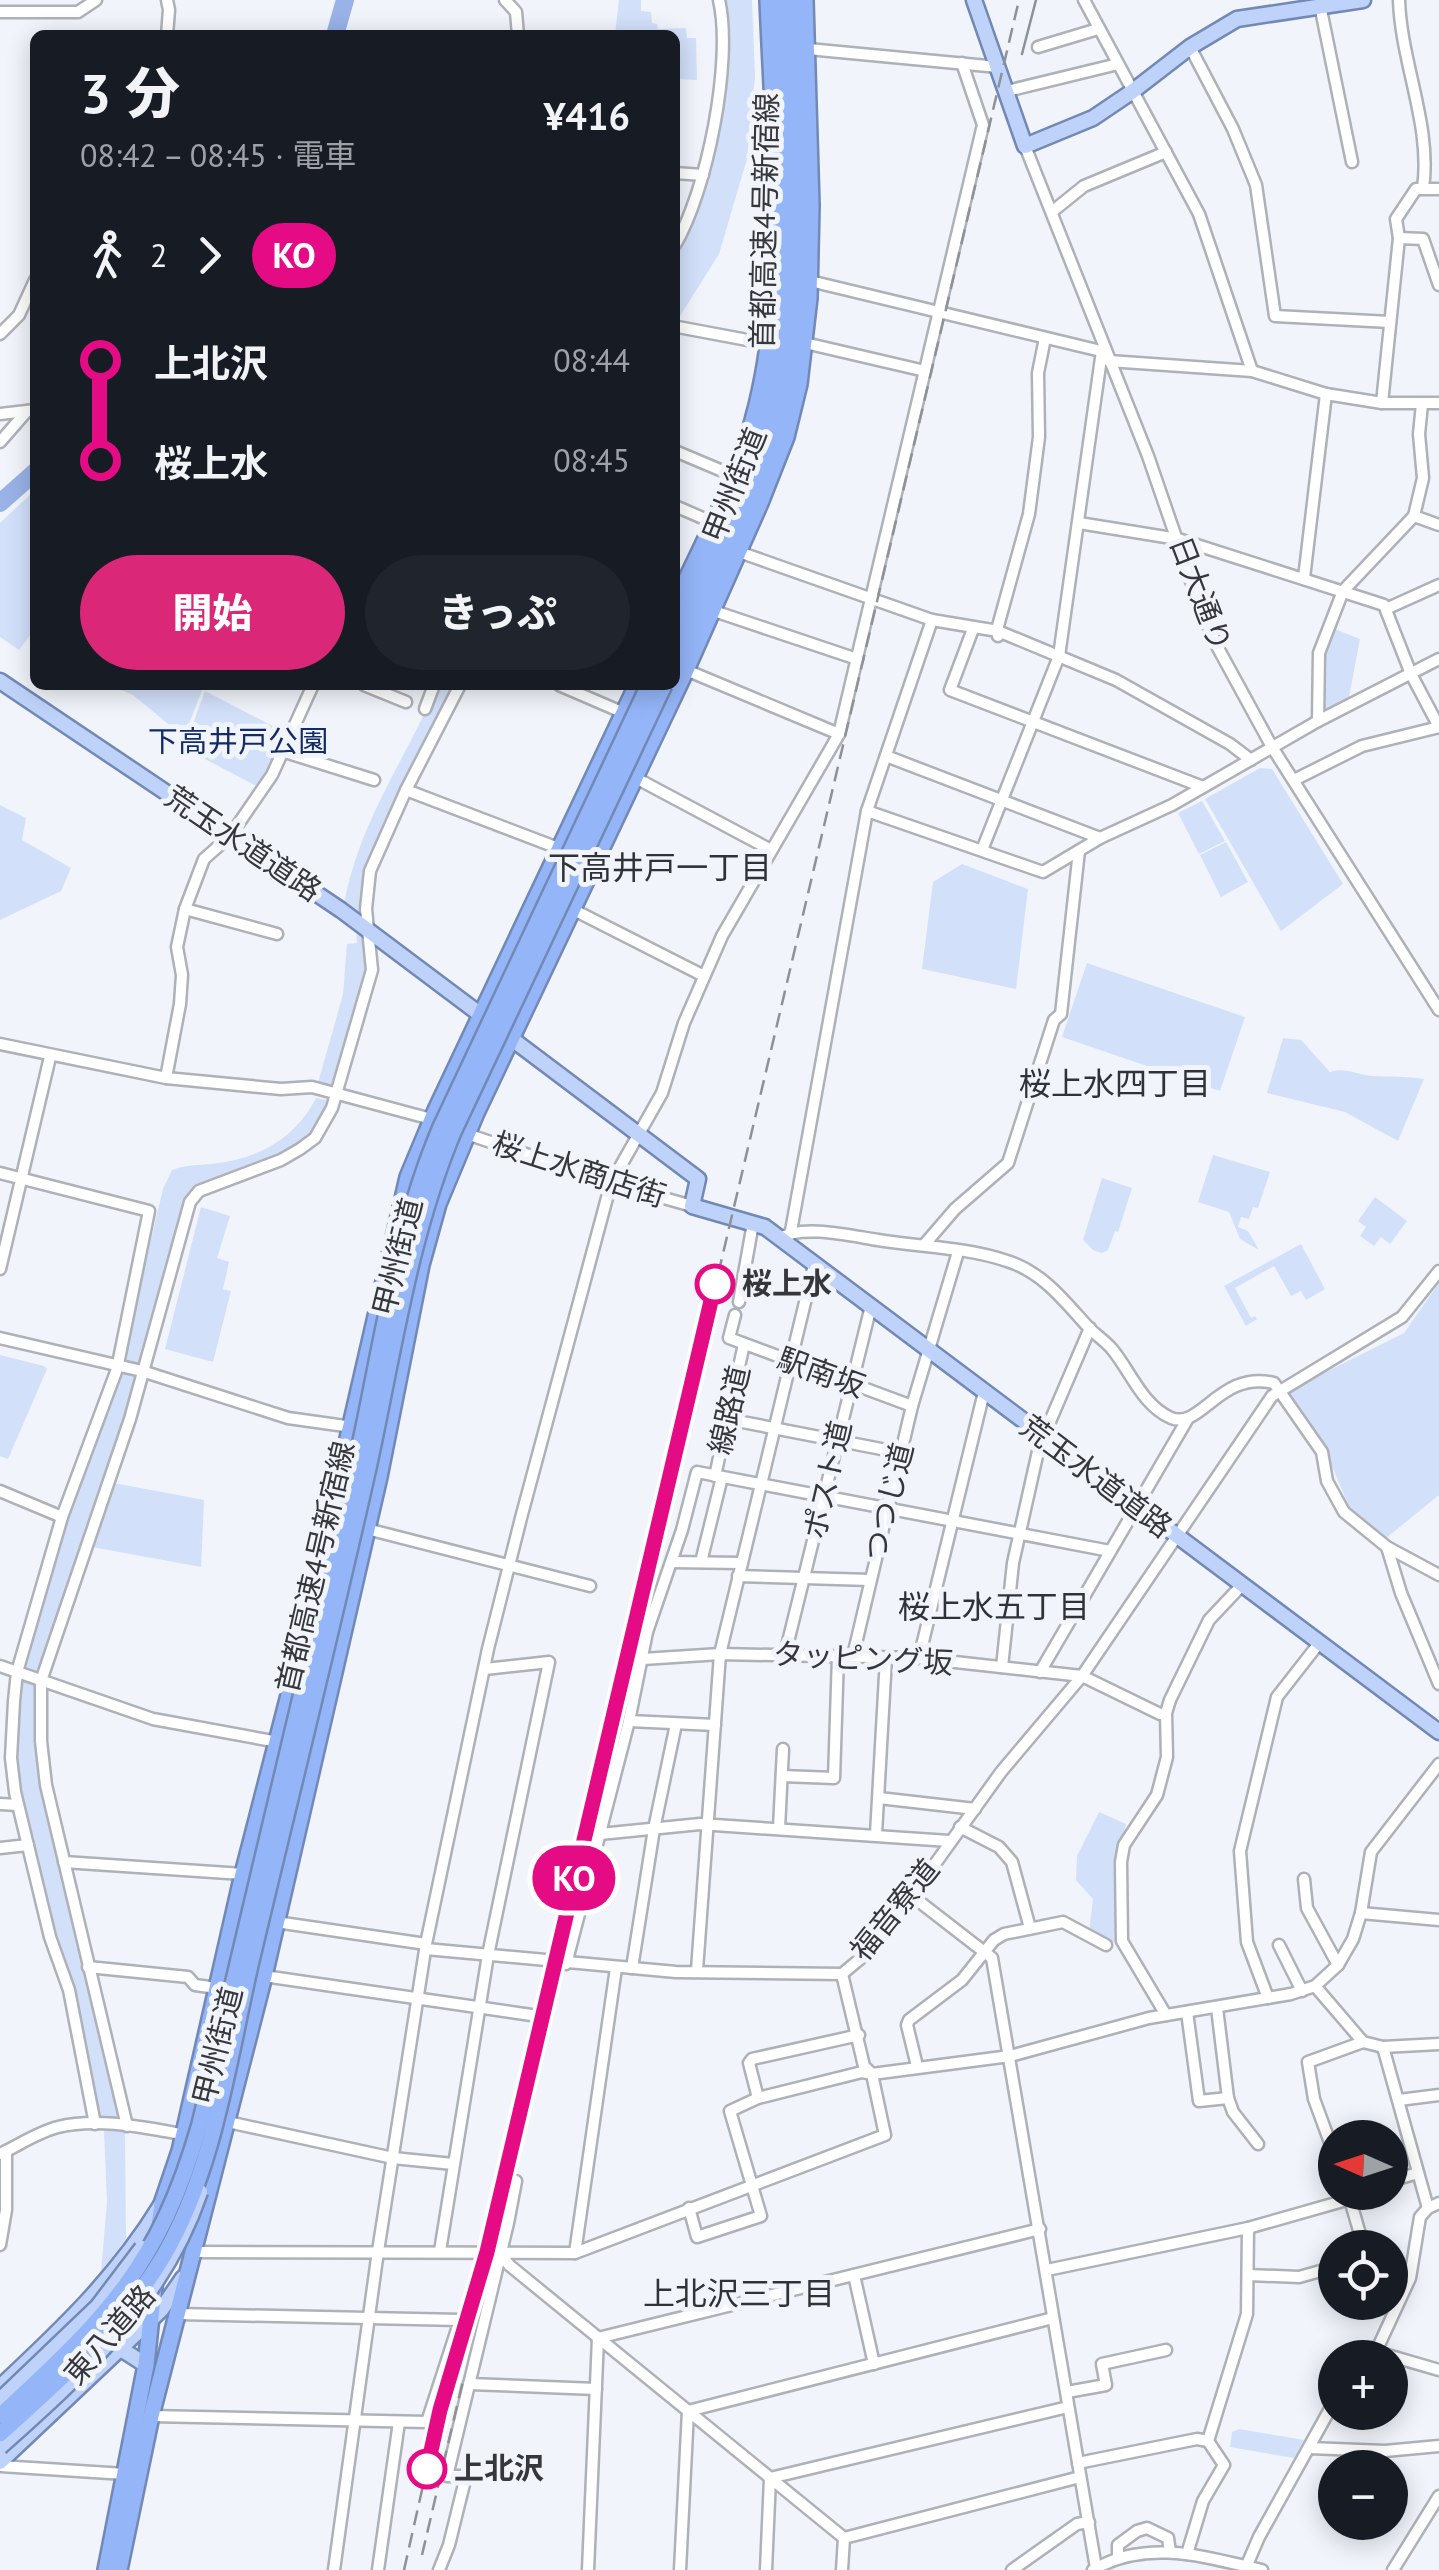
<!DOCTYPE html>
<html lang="ja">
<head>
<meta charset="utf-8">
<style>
  body { margin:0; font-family:"PT Sans","Noto Sans JP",sans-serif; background:#20242c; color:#f1f3f6; height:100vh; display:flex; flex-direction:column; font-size:38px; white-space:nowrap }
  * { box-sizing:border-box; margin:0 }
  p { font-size:32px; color:#9ea1a6 }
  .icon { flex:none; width:55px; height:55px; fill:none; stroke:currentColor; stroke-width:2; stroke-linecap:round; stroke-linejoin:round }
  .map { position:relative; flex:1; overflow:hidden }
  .panel { position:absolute; left:30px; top:30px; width:650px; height:660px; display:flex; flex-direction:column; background:#171b24; border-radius:15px; box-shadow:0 5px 25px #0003 }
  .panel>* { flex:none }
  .badge { padding:0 20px; border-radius:32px; font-size:35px; line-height:65px }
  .needle { width:65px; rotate:273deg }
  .fabs { position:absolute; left:1318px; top:2120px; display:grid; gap:20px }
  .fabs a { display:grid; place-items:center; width:90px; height:90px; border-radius:50%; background:#171b24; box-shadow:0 5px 25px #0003; font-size:50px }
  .map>.badge { position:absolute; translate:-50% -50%; box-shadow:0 0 0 5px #fff }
  .legs { display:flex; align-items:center; gap:15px; height:110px; padding:0 50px; font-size:32px }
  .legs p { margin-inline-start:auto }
  .head { display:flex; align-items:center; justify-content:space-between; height:170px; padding:0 50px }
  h1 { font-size:55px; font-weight:800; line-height:75px }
  .action { display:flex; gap:20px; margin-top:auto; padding:20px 50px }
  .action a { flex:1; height:115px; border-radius:60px; background:#db2777; color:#fff; font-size:40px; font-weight:800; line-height:115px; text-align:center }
  .action a+a { background:#20242c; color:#f1f3f6 }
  ul { padding:0 50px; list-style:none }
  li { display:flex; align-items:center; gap:35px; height:100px; font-size:38px }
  li i { display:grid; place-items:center; width:15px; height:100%; margin:0 12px; background:currentColor }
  li i::after { content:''; width:25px; height:25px; margin:-12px; border:8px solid; border-radius:50%; background:#171b24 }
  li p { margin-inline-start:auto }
  li:first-child i { background:linear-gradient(#0000 50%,currentColor 0) }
  li:last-child i { background:linear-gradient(currentColor 50%,#0000 0) }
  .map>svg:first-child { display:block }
  .green { fill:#d3e0fa }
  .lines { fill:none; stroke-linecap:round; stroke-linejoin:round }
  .river { stroke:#99b2e7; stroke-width:18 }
  .minor-casing { stroke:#aeb1b7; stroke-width:15 }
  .major-casing { stroke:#7389b5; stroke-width:19 }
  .highway-casing { stroke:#7389b5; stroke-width:20 }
  .minor { stroke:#fff; stroke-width:10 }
  .major { stroke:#bfd3fa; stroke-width:14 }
  .highway { stroke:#94b5f7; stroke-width:15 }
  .tram { stroke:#8e9195; stroke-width:2.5 }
  .rail { stroke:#8e9195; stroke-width:2.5; stroke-dasharray:15 8; stroke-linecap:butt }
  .major-bridge-casing { stroke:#7389b5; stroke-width:19; stroke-linecap:butt }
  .highway-bridge-casing { stroke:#7389b5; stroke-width:20; stroke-linecap:butt }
  .major-bridge { stroke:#bfd3fa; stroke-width:14 }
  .highway-bridge { stroke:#94b5f7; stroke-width:15 }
  .line-1-casing { stroke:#fff; stroke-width:22 }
  .line-1 { stroke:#e50b84; stroke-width:15 }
  .stop-1-dot { fill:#fff; stroke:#e50b84; stroke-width:5 }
  .labels { text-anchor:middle; stroke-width:10; stroke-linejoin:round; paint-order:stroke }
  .street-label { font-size:30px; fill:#36373a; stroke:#f1f5fb }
  .park-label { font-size:30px; fill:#132c68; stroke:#f1f5fb }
  .stop-label { font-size:30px; font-weight:bold; fill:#36373a; stroke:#f1f5fb; text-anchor:start }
  .neighbourhood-label { font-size:32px; fill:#2f3237; stroke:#f1f5fb }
</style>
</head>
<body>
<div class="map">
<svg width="1439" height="2570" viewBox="0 0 1439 2570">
  <rect width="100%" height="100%" fill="#f1f5fb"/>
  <!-- green -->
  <g class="green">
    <polygon points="619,0 641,0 641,11 651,12 652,23 657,24 658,29 686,28 687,38 696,38 697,80 675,79 675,35 615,35"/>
    <polygon points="722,0 752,0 755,76 747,159 719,254 675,324 675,253 686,235 712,159 728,37"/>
    <polygon points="35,490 35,629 19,650 0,637 0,523"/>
    <polygon points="1332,628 1360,639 1348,702 1321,714 1322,656"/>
    <polygon points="110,685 204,685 184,737 133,695"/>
    <path d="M 437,685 L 457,685 L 390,816 L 363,917 L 344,904 C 360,819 405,762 437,685 Z"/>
    <polygon points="205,691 292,736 262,789 184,748"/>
    <polygon points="1260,768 1272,769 1343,884 1281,931 1205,799"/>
    <polygon points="1202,801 1225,841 1199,854 1178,813"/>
    <polygon points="0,805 26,818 22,840 71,868 61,891 0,920"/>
    <polygon points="1226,842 1248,882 1221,897 1200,855"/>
    <polygon points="962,864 1028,889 1016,989 922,969 933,882"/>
    <polygon points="356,929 366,937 368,969 337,1087 318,1083 343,994 347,944 357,943"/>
    <polygon points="1087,963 1245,1017 1220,1091 1062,1037"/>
    <path d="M 1283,1038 L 1301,1040 L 1330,1072 C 1345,1067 1357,1075 1372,1076 C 1390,1077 1406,1076 1424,1079 L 1398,1141 L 1345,1112 L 1267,1093 Z"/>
    <path d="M 316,1098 L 331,1101 C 326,1110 322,1120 316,1129 C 292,1162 228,1179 190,1194 L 142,1369 L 122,1363 L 163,1189 L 172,1170 C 186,1165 197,1165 212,1164 C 258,1159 295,1139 316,1098 Z"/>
    <polygon points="1213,1155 1270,1172 1258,1208 1253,1207 1249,1219 1241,1217 1238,1227 1248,1231 1259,1250 1240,1239 1229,1212 1198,1202"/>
    <polygon points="1102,1178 1132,1188 1118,1232 1115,1231 1108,1250 1102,1253 1093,1250 1083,1240"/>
    <polygon points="1375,1197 1407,1221 1390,1244 1381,1237 1374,1246 1360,1236 1366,1227 1358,1221"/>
    <polygon points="201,1207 230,1216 217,1258 229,1262 223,1289 231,1291 213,1362 165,1349"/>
    <polygon points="1301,1244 1325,1289 1306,1300 1301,1291 1291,1296 1274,1266 1235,1288 1251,1318 1255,1316 1257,1319 1246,1326 1224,1286"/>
    <polygon points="1439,1283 1439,1495 1385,1539 1350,1509 1324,1447 1288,1391 1404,1333"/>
    <polygon points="0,1355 44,1366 47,1369 8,1459 0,1456"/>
    <polygon points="117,1369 138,1375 139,1380 41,1681 17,1672 36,1602"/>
    <polygon points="114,1483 204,1500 201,1567 92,1547"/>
    <polygon points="18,1677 37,1686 39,1759 77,1945 120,2119 100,2116 68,1978 53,1933 15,1761"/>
    <polygon points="1099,1812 1126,1824 1116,1863 1115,1942 1109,1942 1089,1932 1093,1899 1076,1880 1077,1856"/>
    <polygon points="104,2130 125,2132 126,2239 101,2272 107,2202"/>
    <polygon points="1239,2429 1304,2440 1294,2458 1230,2447 1232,2432"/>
  </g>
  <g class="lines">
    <!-- river -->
    <g class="river">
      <polyline points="335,35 345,0"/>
      <polyline points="0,503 35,472"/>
    </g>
    <!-- minor casing -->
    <g class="minor-casing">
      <g id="minor">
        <polyline points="167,0 169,10 167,35"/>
        <polyline points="505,0 516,12 518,35"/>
        <polyline points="1084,0 1199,214 1252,371"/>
        <path d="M 1399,0 C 1401,63 1432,126 1423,188"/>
        <polyline points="1320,5 1352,162"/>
        <polyline points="0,12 78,12 96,0"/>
        <polyline points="1038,47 1098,29"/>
        <polyline points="1190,47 1233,129 1256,185 1275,316 1390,322"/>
        <polyline points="808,49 998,67"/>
        <polyline points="1007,91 1118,64"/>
        <polyline points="1025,146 1148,456 1201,610 1218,648 1272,747 1439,1010"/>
        <polyline points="675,173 703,175"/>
        <polyline points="1053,211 1084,186 1166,152"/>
        <polyline points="1399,238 1423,239 1439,285"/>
        <path d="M 675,245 C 707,191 733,61 719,0"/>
        <polyline points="810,281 1101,351"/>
        <polyline points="678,327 769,344"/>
        <polyline points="0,334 19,315 35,280"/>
        <polyline points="805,343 925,371"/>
        <polyline points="1109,361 1252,371 1326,394 1382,403 1439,403"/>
        <polyline points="1382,403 1399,238 1396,219 1416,189 1439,189"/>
        <polyline points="0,414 35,410"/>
        <polyline points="0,442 27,411"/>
        <polyline points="675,451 732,475"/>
        <polyline points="675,506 712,522"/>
        <polyline points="1414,516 1439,525"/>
        <polyline points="1079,523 1178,539 1384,605 1411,674 1439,727"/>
        <polyline points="739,552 932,620 998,631 1116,680 1230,744 1251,760"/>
        <polyline points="1304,578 1326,394"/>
        <polyline points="1388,608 1439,585"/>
        <polyline points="711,610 857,659"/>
        <polyline points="973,629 950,690 1203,787"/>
        <polyline points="998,636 998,626 1029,514 1039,437 1038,373 1045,338"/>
        <polyline points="686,670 839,734"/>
        <polyline points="364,685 406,702"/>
        <polyline points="559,685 624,713"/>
        <polyline points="425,709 434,685"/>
        <polyline points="1318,721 1319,653 1343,591 1414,516 1423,478 1419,434 1422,404"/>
        <polyline points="285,752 374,780"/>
        <polyline points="886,756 1100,838"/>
        <polyline points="634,777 771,850"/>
        <polyline points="1294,780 1362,746 1439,727"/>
        <polyline points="406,790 558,848"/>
        <polyline points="867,811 1043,872 1100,838 1172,805 1318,721 1439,659"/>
        <polyline points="982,850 1059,656 1102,351"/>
        <polyline points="185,909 277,934"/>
        <polyline points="572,909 704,976"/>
        <polyline points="0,1044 166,1078 281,1089 312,1087 435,1120"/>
        <polyline points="166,1078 180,1004 182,975 177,947 185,909 204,859 230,836 272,775 313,685"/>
        <polyline points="464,1133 611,1183 692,1206"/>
        <polyline points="0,1173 149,1211 117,1369 62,1517 17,1672 14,1701 11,1758 15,1792 50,1937 69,1990 95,2124"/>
        <polyline points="791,1231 867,811 932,620"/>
        <path d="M 781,1238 C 801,1224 852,1236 878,1240 C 920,1247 966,1247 1007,1261 C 1043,1272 1065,1302 1089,1328 C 1096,1335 1105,1341 1112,1349 C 1131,1372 1142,1405 1171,1418 C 1201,1430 1220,1370 1274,1383 L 1322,1452 L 1327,1481 L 1344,1512 L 1387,1547 L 1439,1575"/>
        <polyline points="924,1245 955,1209 1008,1163 1054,1020 1061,1014 1079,851"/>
        <polyline points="0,1269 50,1057"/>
        <polyline points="739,1302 753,1223"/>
        <polyline points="735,1315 729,1338 912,1406"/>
        <polyline points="0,1338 142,1371 288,1418 352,1427"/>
        <polyline points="727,1419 902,1453"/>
        <polyline points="715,1476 744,1344"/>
        <polyline points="0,1491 62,1517"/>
        <polyline points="367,1529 590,1586"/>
        <polyline points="1387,1547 1401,1593 1439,1684"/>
        <polyline points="672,1562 741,1563"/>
        <polyline points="701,1562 722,1477"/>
        <polyline points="738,1576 870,1580"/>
        <polyline points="785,1654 871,1306"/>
        <polyline points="853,1656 912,1406 958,1252"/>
        <polyline points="919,1658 984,1392"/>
        <polyline points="643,1659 720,1654 919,1658 1082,1676 1160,1714"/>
        <polyline points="0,1666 153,1719 278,1742"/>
        <polyline points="1002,1667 1013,1563 1039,1447 1090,1328"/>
        <polyline points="1040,1672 1187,1420"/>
        <polyline points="629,1721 715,1725"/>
        <polyline points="782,1776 834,1778 838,1656"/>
        <polyline points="879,1798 975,1809"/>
        <polyline points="0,1804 18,1805"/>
        <polyline points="960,1827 999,1847 1012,1862 1030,1928"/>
        <polyline points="779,1828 783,1749"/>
        <polyline points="600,1834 700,1824 949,1841"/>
        <polyline points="876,1834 886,1658"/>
        <polyline points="0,1848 28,1845"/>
        <polyline points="64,1862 243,1874"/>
        <polyline points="1304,1879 1307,1908 1338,1965"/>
        <polyline points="912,1896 992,1958 1096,2568"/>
        <polyline points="1361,1913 1439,1920"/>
        <polyline points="276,1922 426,1944"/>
        <polyline points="1279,1945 1302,1991"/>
        <polyline points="426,1949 676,1972 842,1974 860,1959 912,1896 1001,1772 1082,1676 1272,1396 1402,1317 1439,1271"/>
        <polyline points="566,1964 629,1721 647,1632 682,1530 697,1472 1110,1551"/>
        <polyline points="88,1967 188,1977 195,1985 217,1988"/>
        <polyline points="632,1968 654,1829 676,1724"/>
        <polyline points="697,1970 720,1654 814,1265"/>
        <polyline points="264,1976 538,2016"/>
        <polyline points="1315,1986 1363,2042 1383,2047 1439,2044"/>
        <polyline points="1268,1998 1247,1942 1240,1851 1277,1697 1320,1642"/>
        <polyline points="1217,2008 1228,2098 1233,2112 1258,2144"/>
        <polyline points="1187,2012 1199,2101 1228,2098"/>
        <polyline points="1166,2015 1122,1941 1121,1862 1124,1845 1157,1795 1167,1757 1166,1713 1170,1700 1209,1620 1242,1585"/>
        <polyline points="1383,2047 1428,2208"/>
        <polyline points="917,2066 907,2025 909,2020 962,1980 994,1940 1004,1934 1063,1922 1106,1945"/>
        <polyline points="758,2098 749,2063 752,2059 859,2035"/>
        <polyline points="1399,2100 1439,2095"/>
        <polyline points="228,2122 393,2158 453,2164"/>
        <polyline points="127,2126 46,1785 41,1741 41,1681 130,1419 190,1202 199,1191 281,1160 300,1149 315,1138 332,1108 372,970 366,909 370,871 406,790 460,685"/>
        <path d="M 0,2154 C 19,2145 38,2132 58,2127 C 99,2117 146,2128 187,2135"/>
        <polyline points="1335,2156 1314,2099 1308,2062 1363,2042"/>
        <polyline points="1390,2181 1418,2173"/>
        <polyline points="1349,2196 1364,2248"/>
        <polyline points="689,2208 697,2237 761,2216 730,2111 758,2098 862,2072 872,2074 1010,2056 1149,2018 1291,1994 1315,1986 1338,1965 1353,1939 1361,1913 1371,1852 1439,1764"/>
        <polyline points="0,2245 6,2210 6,2151"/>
        <polyline points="440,2251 488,1955 549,1662 485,1669"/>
        <polyline points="193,2252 575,2253 885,2135 872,2074 864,2066 842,1974"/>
        <polyline points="500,2253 509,2265 844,2538"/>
        <polyline points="575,2253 616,1968"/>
        <polyline points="1047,2270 1248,2228 1350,2199"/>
        <polyline points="854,2275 874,2364"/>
        <polyline points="1248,2275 1299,2277 1335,2267"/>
        <polyline points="598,2338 1040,2229"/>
        <polyline points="1377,2352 1439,2370"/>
        <polyline points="1373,2358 1410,2278 1420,2217 1428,2208 1439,2203"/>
        <polyline points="469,2384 596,2389"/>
        <polyline points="1067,2392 1106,2385 1102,2364 1166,2350"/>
        <polyline points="151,2416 427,2422 460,2320 178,2314"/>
        <polyline points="1208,2441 1247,2314 1248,2228"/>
        <polyline points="1309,2448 1385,2451 1439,2446"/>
        <polyline points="1078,2463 1197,2439 1208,2441"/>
        <polyline points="0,2466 125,2474"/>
        <polyline points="844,2538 1080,2477"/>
        <polyline points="1187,2554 1203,2501 1224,2465 1208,2441"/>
        <polyline points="1118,2558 1118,2545 1137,2531 1147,2528 1168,2538 1170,2552"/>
        <polyline points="1246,2567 1259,2537 1335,2400"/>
        <polyline points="334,2570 378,2251 426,1944 488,1649 521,1518 611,1183 662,1093 684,1023 722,936 839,734 983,125 962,63"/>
        <polyline points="378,2570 399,2422"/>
        <polyline points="439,2570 449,2545 466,2476 447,2476 508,2223 516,2181"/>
        <polyline points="588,2570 598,2338"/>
        <polyline points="680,2570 688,2411 1053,2318"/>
        <polyline points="766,2570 770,2478 1068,2407"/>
        <polyline points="842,2570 844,2538"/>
        <polyline points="1012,2570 1077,2524 1089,2522"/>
        <path d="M 1093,2570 C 1147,2538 1205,2557 1262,2570"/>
        <polyline points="1393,2570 1439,2496"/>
      </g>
    </g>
    <!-- major casing -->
    <g class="major-casing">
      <g id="major">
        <polyline points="974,0 1025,146 1093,118 1133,91 1190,47 1237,19 1363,0"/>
        <polyline points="0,681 341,910 481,1015"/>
        <polyline points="512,1039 698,1179 692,1206 765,1227 1439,1732"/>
        <polyline points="251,1991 267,1935"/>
        <polyline points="121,2349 146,2365"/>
        <path d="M 0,2387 C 60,2331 118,2276 161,2205"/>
        <polyline points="0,2462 161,2310 183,2278"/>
      </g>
    </g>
    <!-- highway casing -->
    <g class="highway-casing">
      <g id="highway">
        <path d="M 675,604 C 704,541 741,473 757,405 C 788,278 773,130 768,0"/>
        <polyline points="675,631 751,463 774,382 780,340 786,254 781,0"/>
        <polyline points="675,661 763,467 786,385 793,342 798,255 794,0"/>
        <polyline points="159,2226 162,2204 180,2151 243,1874 289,1695 408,1177 436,1110 637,685"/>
        <polyline points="106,2570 146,2365 155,2278"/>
        <polyline points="119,2570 151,2416 264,1976 379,1477 421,1265 438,1204 476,1113 686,670 760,503 786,437 799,384 809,298 811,205 805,0"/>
      </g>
    </g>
    <!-- minor -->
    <use href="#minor" class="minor"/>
    <!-- major -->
    <use href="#major" class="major"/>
    <!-- highway -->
    <use href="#highway" class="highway"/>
    <!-- tram -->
    <polyline class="tram" points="1022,54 1036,0"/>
    <!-- rail -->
    <g class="rail">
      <polyline points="422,2555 463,2380"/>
      <polyline points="404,2570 440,2410 487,2253 1019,0"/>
    </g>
    <!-- major-bridge casing -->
    <g class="major-bridge-casing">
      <g id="major-bridge">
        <polyline points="0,2400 98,2306 142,2248"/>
        <path d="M 0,2447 C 83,2373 164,2300 200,2192"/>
      </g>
    </g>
    <!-- highway-bridge casing -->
    <g class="highway-bridge-casing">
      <g id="highway-bridge">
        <path d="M 0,2416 C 106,2318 159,2267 200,2124 C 252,1907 304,1690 354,1473 C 381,1356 394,1238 441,1127 L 649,685"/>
        <path d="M 0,2434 C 60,2380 121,2327 163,2257 C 215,2168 228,2060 251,1961 C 290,1797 331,1633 368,1468 C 393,1354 408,1240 453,1132 L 664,685"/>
      </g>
    </g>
    <!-- major-bridge -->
    <use href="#major-bridge" class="major-bridge"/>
    <!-- highway-bridge -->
    <use href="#highway-bridge" class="highway-bridge"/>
  </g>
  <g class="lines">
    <!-- line-1 casing -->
    <g class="line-1-casing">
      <polyline id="line-1" points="427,2469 440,2410 487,2252 715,1284"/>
    </g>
    <!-- line-1 -->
    <use href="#line-1" class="line-1"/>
  </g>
  <!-- markers -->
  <g class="stop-1-dot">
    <circle cx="715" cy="1284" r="18"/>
    <circle cx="427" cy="2469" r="18"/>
  </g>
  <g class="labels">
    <!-- street labels -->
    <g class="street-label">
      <text transform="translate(765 221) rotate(-89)" y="10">首都高速4号新宿線</text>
      <text transform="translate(735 485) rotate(-68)" y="10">甲州街道</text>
      <text transform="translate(1200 594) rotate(69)" y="10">日大通り</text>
      <text transform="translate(243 844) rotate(34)" y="10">荒玉水道道路</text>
      <text transform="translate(579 1170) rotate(18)" y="10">桜上水商店街</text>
      <text transform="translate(398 1257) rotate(-76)" y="10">甲州街道</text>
      <text transform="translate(821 1373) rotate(20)" y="10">駅南坂</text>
      <text transform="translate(730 1410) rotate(-77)" y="10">線路道</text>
      <text transform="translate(1096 1477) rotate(37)" y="10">荒玉水道道路</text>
      <text transform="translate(828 1480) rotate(-77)" y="10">ポスト道</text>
      <text transform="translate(889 1502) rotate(-76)" y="10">つつじ道</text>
      <text transform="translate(316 1567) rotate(-77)" y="10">首都高速4号新宿線</text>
      <text transform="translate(863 1659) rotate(3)" y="10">タッピング坂</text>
      <text transform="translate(895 1910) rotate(-51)" y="10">福音寮道</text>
      <text transform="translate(218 2046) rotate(-76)" y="10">甲州街道</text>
      <text transform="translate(110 2335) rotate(-49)" y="10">東八道路</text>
    </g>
    <!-- park labels -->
    <g class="park-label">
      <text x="238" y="752">下高井戸公園</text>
    </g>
    <!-- stop labels -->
    <g class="stop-label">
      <text x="742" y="1294">桜上水</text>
      <text x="454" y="2479">上北沢</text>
    </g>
    <!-- neighbourhood labels -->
    <g class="neighbourhood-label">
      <text x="660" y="879">下高井戸一丁目</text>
      <text x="1115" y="1095">桜上水四丁目</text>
      <text x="994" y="1618">桜上水五丁目</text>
      <text x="739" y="2305">上北沢三丁目</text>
    </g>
  </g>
</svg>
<div class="fabs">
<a><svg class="needle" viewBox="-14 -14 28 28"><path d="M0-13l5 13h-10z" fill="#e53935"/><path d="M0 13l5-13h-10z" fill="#9ea1a6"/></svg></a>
<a><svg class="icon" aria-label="locate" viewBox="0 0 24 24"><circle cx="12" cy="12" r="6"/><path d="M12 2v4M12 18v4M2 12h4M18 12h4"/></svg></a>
<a>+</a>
<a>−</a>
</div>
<b class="badge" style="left:574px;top:1878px;background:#e50b84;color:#fff">KO</b>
<section class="panel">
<div class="head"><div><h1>3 分</h1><p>08:42 – 08:45 · 電車</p></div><b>¥416</b></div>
<div class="legs"><svg class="icon" aria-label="walk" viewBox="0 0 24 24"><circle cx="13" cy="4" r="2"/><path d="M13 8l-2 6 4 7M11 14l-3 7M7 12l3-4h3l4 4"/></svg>2<svg class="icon" aria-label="forward" viewBox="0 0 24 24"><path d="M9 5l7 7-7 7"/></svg><b class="badge" style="background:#e50b84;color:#fff">KO</b></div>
<ul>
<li><i style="color:#e50b84"></i><b>上北沢</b><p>08:44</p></li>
<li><i style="color:#e50b84"></i><b>桜上水</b><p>08:45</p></li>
</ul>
<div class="action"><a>開始</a><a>きっぷ</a></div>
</section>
</div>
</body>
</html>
